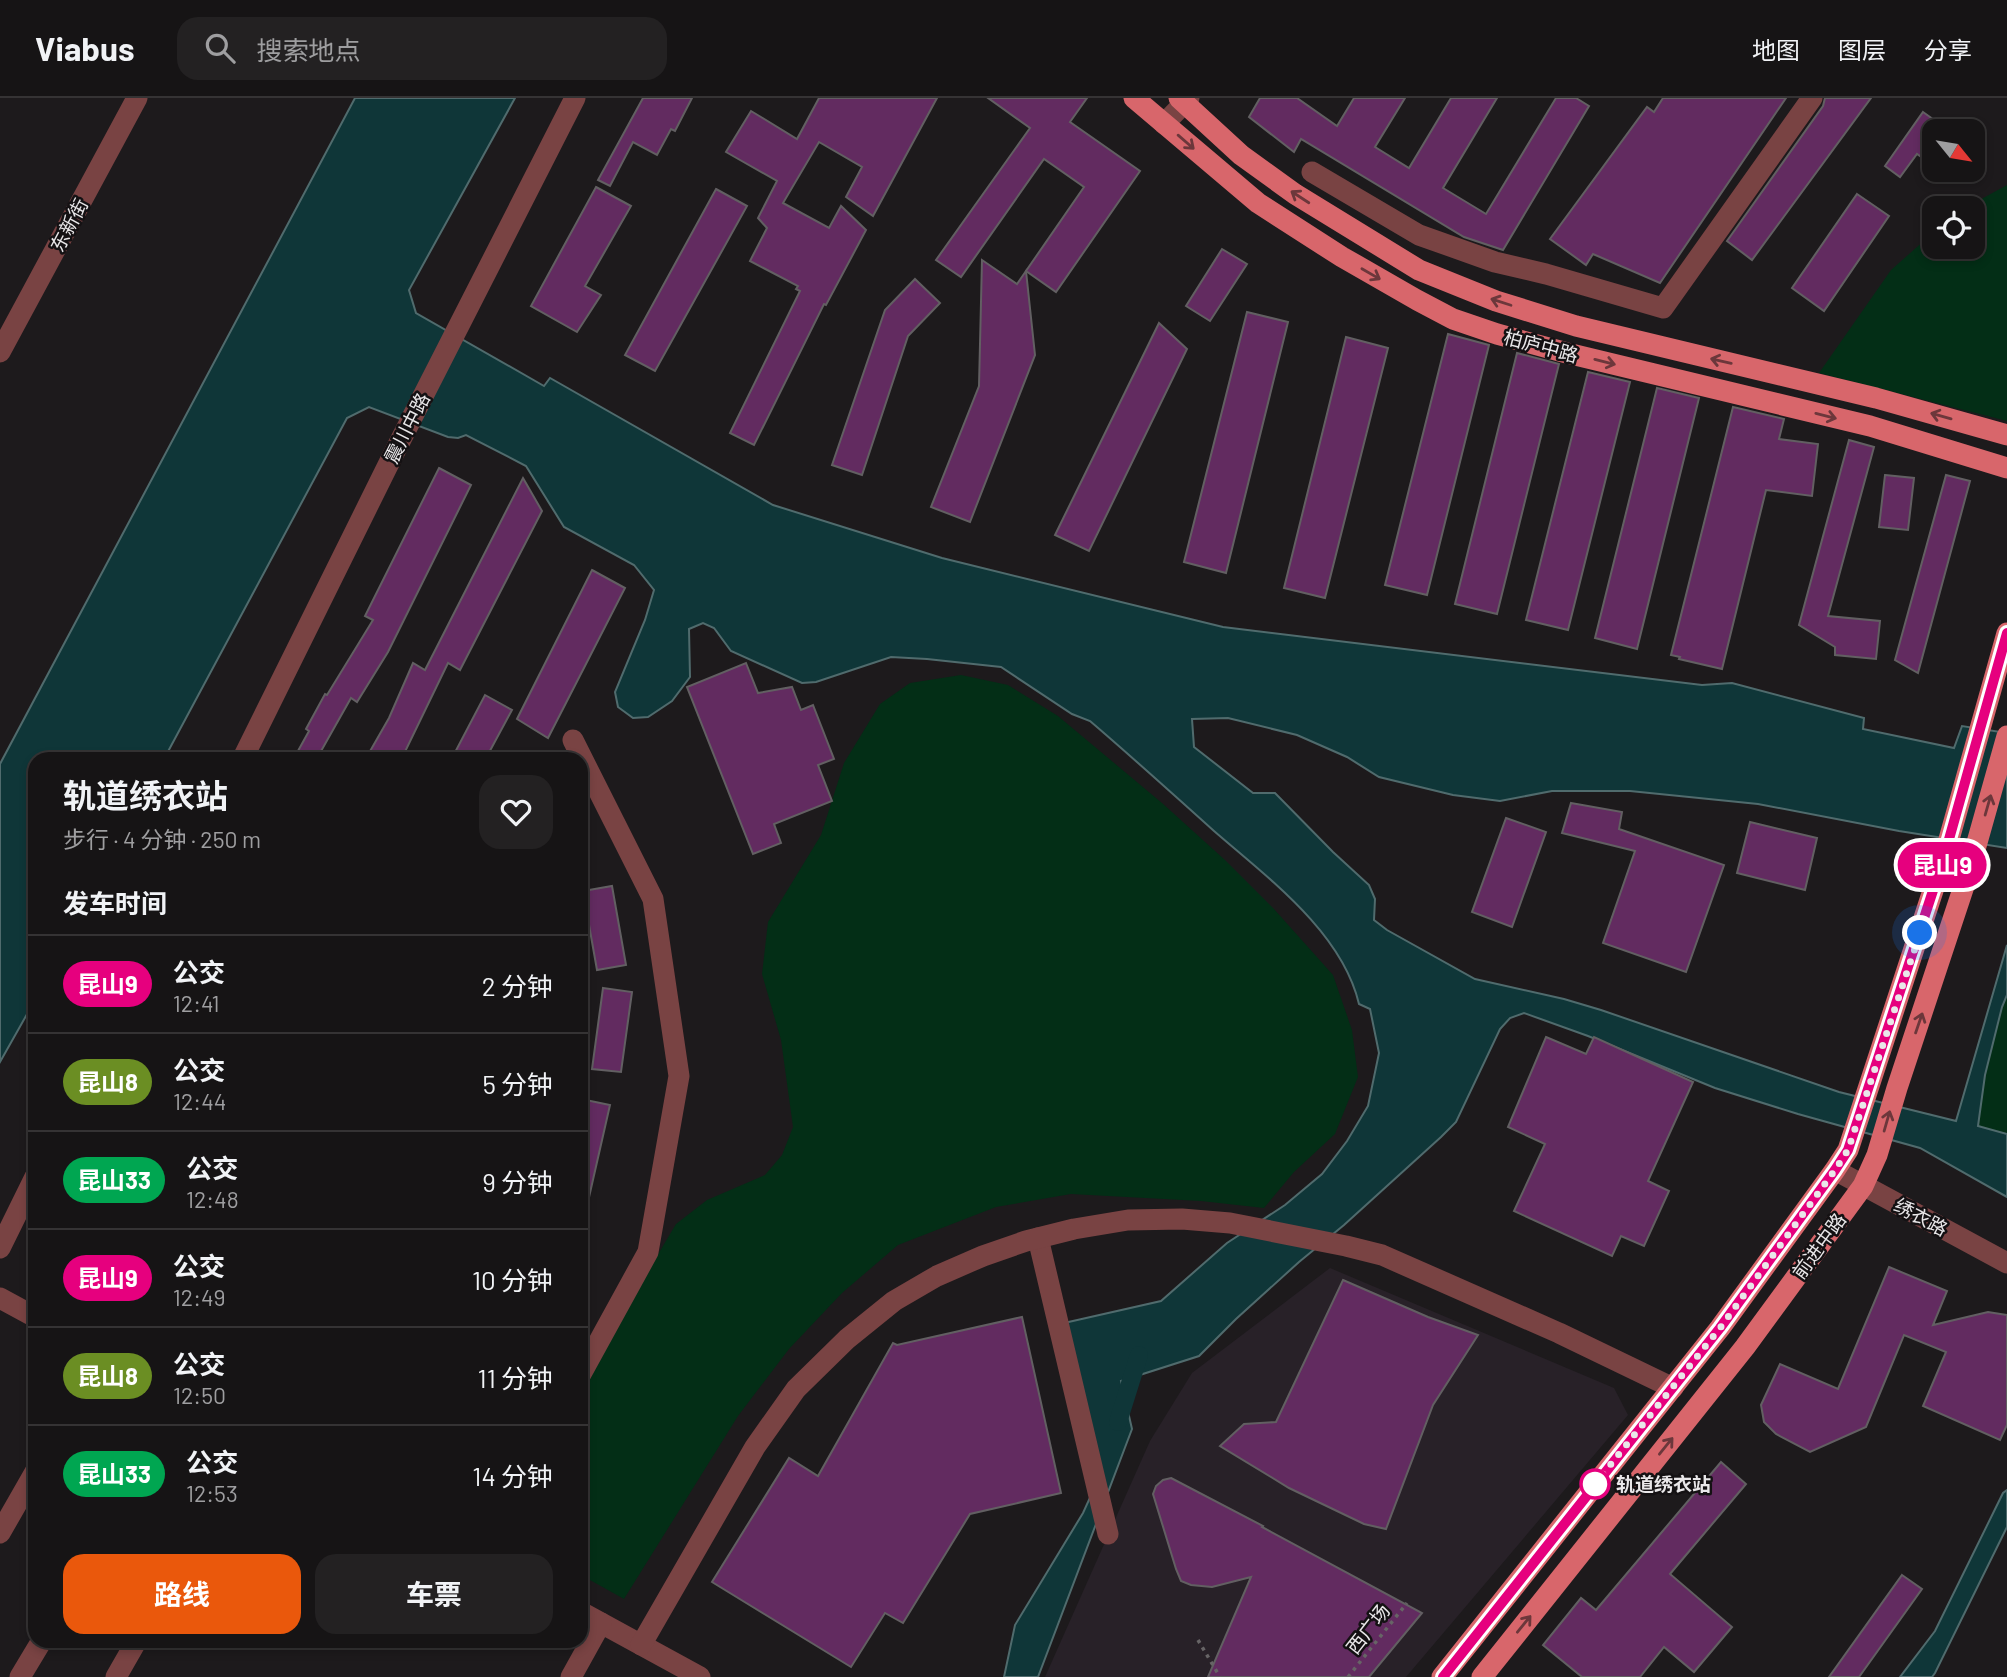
<!DOCTYPE html>
<html lang="zh">
<head>
<meta charset="utf-8">
<style>
  body { margin:0; font-family:Barlow,"Noto Sans SC",sans-serif; background:#232122; color:#f1f3f6; height:100vh; display:flex; flex-direction:column; font-size:26px; white-space:nowrap }
  * { box-sizing:border-box; margin:0 }
  p { font-size:23px; color:#9e9ea0 }
  .icon { flex:none; width:38px; height:38px; fill:none; stroke:currentColor; stroke-width:2; stroke-linecap:round; stroke-linejoin:round }
  .map { position:relative; flex:1; overflow:hidden }
  .drawer { position:absolute; left:28px; top:654px; width:560px; height:896px; display:flex; flex-direction:column; background:#161415; border-radius:21px; box-shadow:0 4px 10px #0003,0 0 0 2px #353334 }
  .drawer>* { flex:none }
  .badge { padding:0 14px; border-radius:23px; font-size:24px; line-height:46px }
  .needle { width:46px; rotate:120deg }
  .buttons { position:absolute; left:1922px; top:21px; display:grid; gap:14px }
  .buttons a { display:grid; place-items:center; width:63px; height:63px; border-radius:14px; background:#161415; box-shadow:0 4px 10px #0003,0 0 0 2px #353334; font-size:35px }
  .you { position:absolute; width:35px; height:35px; margin:-18px; border:5px solid #fff; border-radius:50%; background:#1a73e8; box-shadow:0 0 0 10px #1a73e833 }
  .map>.badge { position:absolute; translate:-50% -50%; box-shadow:0 0 0 4px #fff }
  h2 { padding:0 35px; font-size:26px; line-height:63px }
  .round { display:grid; place-items:center; flex:none; width:74px; height:74px; border-radius:21px; background:#232122 }
  .headline { display:flex; align-items:center; justify-content:space-between; height:119px; padding:0 35px }
  h1 { font-size:33px; font-weight:700; line-height:52px }
  .action { display:flex; gap:14px; margin-top:auto; padding:14px 35px }
  .action a { flex:1; height:80px; border-radius:21px; background:#ea580c; color:#fff; font-size:28px; font-weight:700; line-height:80px; text-align:center }
  .action a+a { background:#232122; color:#f1f3f6 }
  ul { padding:0; list-style:none }
  li { display:flex; align-items:center; gap:21px; height:98px; padding:0 35px; border-top:2px solid #353334 }
  li div { flex:1 }
  li b { display:block; font-size:26px }
  li em { font-style:normal }
  li .badge { min-width:77px; font-weight:700; text-align:center }
  header { display:flex; align-items:center; gap:42px; box-sizing:border-box; height:98px; padding:0 35px; background:#161415; border-bottom:2px solid #353334 }
  header strong { font-size:33px }
  nav { display:flex; gap:38px; margin-inline-start:auto; font-size:24px }
  .search { width:490px; height:63px; background:#232122; display:flex; align-items:center; gap:18px; box-sizing:border-box; padding:0 24px; border-radius:21px; color:#9e9ea0; font-size:26px }
  .map>svg:first-child { display:block }
  .built { fill:#282128 }
  .green { fill:#032e16 }
  .water { fill:#0f3638; stroke:#506b6d; stroke-width:2 }
  .lines { fill:none; stroke-linecap:round; stroke-linejoin:round }
  .canal { stroke:#0f3638; stroke-width:18 }
  .building { fill:#622b60; stroke:#625f62; stroke-width:2 }
  .path { stroke:#676466; stroke-width:3.5; stroke-dasharray:3.5 5; stroke-linecap:butt }
  .minor { stroke:#794343; stroke-width:21 }
  .major { stroke:#d8666b; stroke-width:21 }
  .oneway { stroke:#6c373b }
  .line-casing { stroke:#fff; stroke-width:16 }
  .line { stroke:#e6007e; stroke-width:10 }
  .walk { stroke:#e9e7e9; stroke-width:7; stroke-dasharray:0 12.6 }
  .stop-dot { fill:#fff; stroke:#e6007e; stroke-width:3.5 }
  .labels { text-anchor:middle; stroke-width:5; stroke-linejoin:round; paint-order:stroke }
  .street-label { font-size:19px; fill:#e9e7e9; stroke:#141113 }
  .stop-label { font-size:19px; font-weight:bold; fill:#e9e7e9; stroke:#141113; text-anchor:start }
</style>
</head>
<body>
<header>
<strong>Viabus</strong>
<div class="search"><svg class="icon" aria-label="search" viewBox="0 0 24 24"><circle cx="10" cy="10" r="6"/><path d="M15 15l6 6"/></svg>搜索地点</div>
<nav><a>地图</a><a>图层</a><a>分享</a></nav>
</header>
<div class="map">
<svg width="2007" height="1579" viewBox="0 0 2007 1579">
  <rect width="100%" height="100%" fill="#1d1a1c"/>
  <!-- built -->
  <polygon class="built" points="1330,1170 1614,1290 1628,1317 1406,1579 1045,1579 1150,1343 1192,1275"/>
  <!-- green -->
  <g class="green">
    <polygon points="2007,87 2007,323 1819,275 1891,172 1934,134 1934,149 1972,149 1972,110 1965,110"/>
    <polygon points="961,577 1008,587 1058,618 1162,705 1225,762 1274,811 1333,877 1352,932 1358,979 1335,1036 1294,1074 1264,1110 1201,1103 1071,1096 996,1109 898,1147 842,1195 789,1251 738,1318 624,1501 581,1477 581,1296 657,1158 676,1126 707,1102 765,1077 782,1057 793,1029 781,942 762,876 768,824 821,737 844,665 880,606 910,585"/>
    <path d="M 2007,897 L 2007,1036 L 1978,1028 C 1984,985 1990,938 2007,897 Z"/>
  </g>
  <!-- water -->
  <g class="water">
    <path d="M 355,0 L 515,0 L 409,192 L 416,215 L 544,288 L 550,280 L 773,407 L 942,460 L 1223,529 L 1702,587 L 1732,585 L 1864,620 L 1863,631 L 1954,650 L 1962,628 L 2007,635 L 2007,750 L 1899,733 L 1758,706 L 1630,693 L 1552,693 L 1500,703 L 1453,697 L 1379,679 L 1347,659 L 1297,637 L 1228,620 L 1192,621 L 1194,649 L 1253,695 L 1275,695 L 1333,754 L 1369,787 L 1375,801 L 1374,822 L 1387,832 L 1475,881 L 1564,901 L 1601,912 L 1839,994 L 1956,1023 L 2007,847 L 2007,897 L 2002,909 L 1985,977 L 1978,1028 L 2007,1036 L 2007,1099 L 1920,1050 L 1798,1016 L 1715,990 L 1588,938 L 1524,915 L 1510,920 L 1500,931 L 1456,1024 L 1441,1039 L 1344,1127 L 1299,1164 L 1236,1221 L 1199,1258 L 1121,1283 L 1132,1331 L 1038,1579 L 1004,1579 L 1015,1527 L 1083,1415 L 1099,1380 L 1064,1225 L 1161,1203 L 1227,1145 L 1285,1107 L 1322,1076 L 1347,1043 L 1368,1008 L 1379,955 L 1370,911 L 1359,906 C 1342,834 1268,780 1214,733 C 1173,696 1132,659 1090,623 L 1072,616 L 1001,569 L 927,561 L 891,559 L 816,584 L 802,585 L 731,553 L 714,530 L 703,525 L 689,531 L 690,579 L 672,603 L 648,619 L 633,620 L 618,609 L 615,594 L 645,522 L 654,492 L 634,467 L 564,429 L 526,368 L 466,337 L 458,340 L 448,339 L 369,309 L 347,320 L 164,661 L 35,662 L 35,902 L 0,964 L 0,666 Z"/>
    <polygon points="2007,1392 2007,1429 1935,1575 1932,1579 1900,1579 1935,1533 2003,1395"/>
  </g>
  <g class="lines">
    <!-- canal -->
    <polyline class="canal" points="1118,1324 1139,1257"/>
  </g>
  <!-- building -->
  <g class="building">
    <polygon points="643,0 692,0 675,33 671,31 657,57 633,44 610,88 598,82"/>
    <polygon points="819,0 937,0 873,118 846,99 862,69 819,44 783,105 829,130 841,108 866,132 826,207 824,206 754,347 730,335 800,193 796,191 798,188 750,163 767,130 758,120 777,83 726,54 751,13 797,41"/>
    <polygon points="988,0 1087,0 1070,24 1140,73 1056,194 1026,173 1084,89 1044,61 961,179 936,162 1030,30"/>
    <polygon points="1260,0 1297,0 1337,28 1354,0 1405,0 1375,49 1409,70 1451,0 1497,0 1443,90 1486,116 1556,0 1576,0 1589,8 1503,152 1464,139 1301,41 1294,54 1249,19"/>
    <polygon points="1663,0 1786,0 1660,185 1593,156 1586,167 1550,141 1647,9 1654,14"/>
    <polygon points="1825,0 1871,0 1752,162 1727,143 1823,8"/>
    <polygon points="1923,14 1937,24 1925,41 1934,48 1934,68 1917,56 1900,79 1885,68"/>
    <polygon points="596,89 631,108 585,188 601,197 577,234 531,208"/>
    <polygon points="716,91 747,108 655,273 625,257"/>
    <polygon points="1857,96 1889,118 1824,213 1792,190"/>
    <polygon points="1222,151 1247,166 1210,223 1186,208"/>
    <polygon points="982,162 1017,186 1026,173 1035,257 970,424 931,409 979,288"/>
    <polygon points="915,181 940,205 908,238 862,377 832,367 885,212"/>
    <polygon points="1247,214 1288,224 1226,475 1184,464"/>
    <polygon points="1159,225 1187,251 1089,453 1055,437"/>
    <polygon points="1448,236 1489,247 1427,497 1385,487"/>
    <polygon points="1346,239 1388,250 1325,500 1284,490"/>
    <polygon points="1517,255 1559,266 1497,516 1455,506"/>
    <polygon points="1588,274 1630,284 1568,532 1526,522"/>
    <polygon points="1657,290 1699,300 1637,551 1595,540"/>
    <polygon points="1733,309 1784,321 1779,341 1818,346 1812,398 1766,392 1722,571 1679,561 1680,559 1671,557"/>
    <polygon points="1849,342 1874,349 1828,518 1880,523 1876,561 1835,557 1835,549 1799,527"/>
    <polygon points="439,370 471,387 388,554 357,604 351,600 316,662 293,662 309,633 306,631 325,596 327,597 373,522 365,518"/>
    <polygon points="1885,377 1914,380 1908,432 1879,429"/>
    <polygon points="1946,377 1970,383 1918,575 1895,562"/>
    <polygon points="523,380 542,413 460,572 448,565 401,662 365,662 389,620 413,565 425,572"/>
    <polygon points="592,472 625,490 548,640 517,621"/>
    <polygon points="746,565 758,595 792,589 801,612 813,607 834,661 818,667 832,703 774,726 781,745 753,756 687,589"/>
    <polygon points="485,597 512,612 485,662 451,662"/>
    <polygon points="1571,705 1622,714 1619,731 1724,767 1686,874 1603,845 1635,753 1562,735"/>
    <polygon points="1506,720 1546,734 1512,829 1472,814"/>
    <polygon points="1750,724 1817,740 1805,792 1737,775"/>
    <polygon points="612,788 626,867 597,872 583,793"/>
    <polygon points="603,890 632,894 621,974 592,971"/>
    <polygon points="1546,939 1586,956 1594,939 1693,984 1648,1083 1669,1093 1644,1148 1621,1138 1612,1158 1514,1113 1545,1046 1508,1029"/>
    <polygon points="581,1001 610,1007 587,1108 581,1107"/>
    <polygon points="1889,1169 1947,1193 1933,1227 1988,1214 2007,1217 2007,1327 2000,1342 1923,1308 1946,1254 1904,1237 1866,1329 1810,1354 1776,1336 1764,1324 1761,1307 1780,1266 1838,1291"/>
    <polygon points="1343,1182 1428,1219 1478,1237 1433,1307 1386,1431 1364,1426 1289,1390 1220,1348 1244,1326 1276,1324"/>
    <polygon points="1022,1219 1061,1395 970,1416 903,1525 885,1515 851,1569 712,1484 789,1360 818,1378 893,1245 897,1247"/>
    <polygon points="1721,1364 1746,1386 1670,1476 1732,1529 1694,1574 1664,1549 1640,1579 1582,1579 1543,1547 1581,1500 1596,1512"/>
    <polygon points="1171,1380 1263,1428 1262,1429 1422,1515 1369,1579 1208,1579 1251,1479 1212,1489 1191,1487 1181,1483 1176,1471 1153,1396 1156,1388 1163,1382"/>
    <polygon points="1902,1477 1922,1491 1859,1579 1829,1579"/>
  </g>
  <g class="lines">
    <!-- path -->
    <g class="path">
      <polyline points="1198,1542 1220,1579"/>
      <polyline points="1348,1579 1407,1505"/>
    </g>
    <!-- minor -->
    <g class="minor">
      <polyline points="1164,26 1189,0"/>
      <polyline points="1312,74 1419,137 1495,164 1546,176 1663,210 1812,0"/>
      <polyline points="0,254 137,0"/>
      <polyline points="573,642 653,801 679,978 648,1154 581,1276"/>
      <polyline points="242,662 393,357 575,0"/>
      <polyline points="1835,1072 2007,1165"/>
      <polyline points="1038,1140 1108,1436"/>
      <polyline points="0,1150 35,1079"/>
      <polyline points="0,1200 35,1219"/>
      <polyline points="0,1435 35,1374"/>
      <polyline points="581,1514 700,1579"/>
      <polyline points="641,1547 755,1349 796,1291 847,1241 894,1203 937,1178 983,1158 1026,1143 1074,1131 1128,1122 1182,1121 1230,1125 1346,1148 1382,1157 1559,1235 1673,1290"/>
      <polyline points="20,1579 41,1544"/>
      <polyline points="116,1579 136,1544"/>
      <polyline points="571,1579 601,1525"/>
    </g>
    <!-- major -->
    <g class="major">
      <polyline points="1134,0 1258,105 1342,159 1417,202 1453,221 1497,236 1567,255 1870,328 2007,370"/>
      <polyline points="1179,0 1241,57 1295,96 1419,172 1496,203 1576,228 1876,300 2007,337"/>
      <polyline points="1442,1579 1720,1230 1835,1072 1848,1052 1944,759 2007,535"/>
      <polyline points="1482,1579 1745,1249 1863,1088 1877,1057 1897,990 1969,773 2007,638"/>
    </g>
  </g>
  <!-- one-way arrows -->
  <defs><path id="oneway-shaft" d="M-6 0H5M1.5-3L5.5 0L1.5 3" fill="none" stroke-width="1.6" stroke-linecap="round" stroke-linejoin="round" transform="scale(1.75)"/></defs>
  <g class="oneway">
    <use href="#oneway-shaft" transform="translate(1186 44) rotate(41)"/>
    <use href="#oneway-shaft" transform="translate(1300 99) rotate(-147)"/>
    <use href="#oneway-shaft" transform="translate(1371 176) rotate(30)"/>
    <use href="#oneway-shaft" transform="translate(1501 204) rotate(-162)"/>
    <use href="#oneway-shaft" transform="translate(1721 263) rotate(-167)"/>
    <use href="#oneway-shaft" transform="translate(1605 264) rotate(14)"/>
    <use href="#oneway-shaft" transform="translate(1826 318) rotate(14)"/>
    <use href="#oneway-shaft" transform="translate(1941 318) rotate(-164)"/>
    <use href="#oneway-shaft" transform="translate(1988 707) rotate(-74)"/>
    <use href="#oneway-shaft" transform="translate(1919 925) rotate(-71)"/>
    <use href="#oneway-shaft" transform="translate(1887 1023) rotate(-74)"/>
    <use href="#oneway-shaft" transform="translate(1666 1348) rotate(-51)"/>
    <use href="#oneway-shaft" transform="translate(1524 1526) rotate(-51)"/>
  </g>
  <g class="lines">
    <!-- line casing -->
    <g class="line-casing">
      <polyline id="line" points="1443,1579 1720,1230 1835,1072 1848,1052 1944,759 2007,535"/>
    </g>
    <!-- line -->
    <use href="#line" class="line"/>
    <!-- walk -->
    <polyline class="walk" points="1595,1386 1720,1230 1835,1072 1848,1052 1920,835"/>
  </g>
  <!-- markers -->
  <circle class="stop-dot" cx="1595" cy="1386" r="14"/>
  <g class="labels">
    <!-- street labels -->
    <g class="street-label">
      <text transform="translate(69 127) rotate(-62)" y="7">东新街</text>
      <text transform="translate(1541 248) rotate(15)" y="7">柏庐中路</text>
      <text transform="translate(407 330) rotate(-63)" y="7">震川中路</text>
      <text transform="translate(1921 1119) rotate(28)" y="7">绣衣路</text>
      <text transform="translate(1819 1148) rotate(-54)" y="7">前进中路</text>
      <text transform="translate(1368 1531) rotate(-52)" y="7">西广场</text>
    </g>
    <!-- stop labels -->
    <g class="stop-label">
      <text x="1616" y="1393">轨道绣衣站</text>
    </g>
  </g>
</svg>
<div class="buttons">
<a><svg class="needle" viewBox="-14 -14 28 28"><path d="M0-13l5 13h-10z" fill="#e53935"/><path d="M0 13l5-13h-10z" fill="#9e9ea0"/></svg></a>
<a><svg class="icon" aria-label="locate" viewBox="0 0 24 24"><circle cx="12" cy="12" r="6"/><path d="M12 2v4M12 18v4M2 12h4M18 12h4"/></svg></a>
</div>
<div class="you" style="left:1920px;top:835px"></div>
<b class="badge" style="left:1942px;top:767px;background:#e6007e;color:#fff">昆山9</b>
<section class="drawer">
<div class="headline"><div><h1>轨道绣衣站</h1><p>步行 · 4 分钟 · 250 m</p></div><a class="round"><svg class="icon" aria-label="heart" viewBox="0 0 24 24"><path d="M12 20l-8-8c-3-5 5-10 8-4 3-6 11-1 8 4z"/></svg></a></div>
<h2>发车时间</h2>
<ul>
<li><span class="badge" style="background:#e6007e;color:#fff">昆山9</span><div><b>公交</b><p>12:41</p></div><em>2 分钟</em></li>
<li><span class="badge" style="background:#6b8e23;color:#fff">昆山8</span><div><b>公交</b><p>12:44</p></div><em>5 分钟</em></li>
<li><span class="badge" style="background:#00a651;color:#fff">昆山33</span><div><b>公交</b><p>12:48</p></div><em>9 分钟</em></li>
<li><span class="badge" style="background:#e6007e;color:#fff">昆山9</span><div><b>公交</b><p>12:49</p></div><em>10 分钟</em></li>
<li><span class="badge" style="background:#6b8e23;color:#fff">昆山8</span><div><b>公交</b><p>12:50</p></div><em>11 分钟</em></li>
<li><span class="badge" style="background:#00a651;color:#fff">昆山33</span><div><b>公交</b><p>12:53</p></div><em>14 分钟</em></li>
</ul>
<div class="action"><a>路线</a><a>车票</a></div>
</section>
</div>
</body>
</html>
